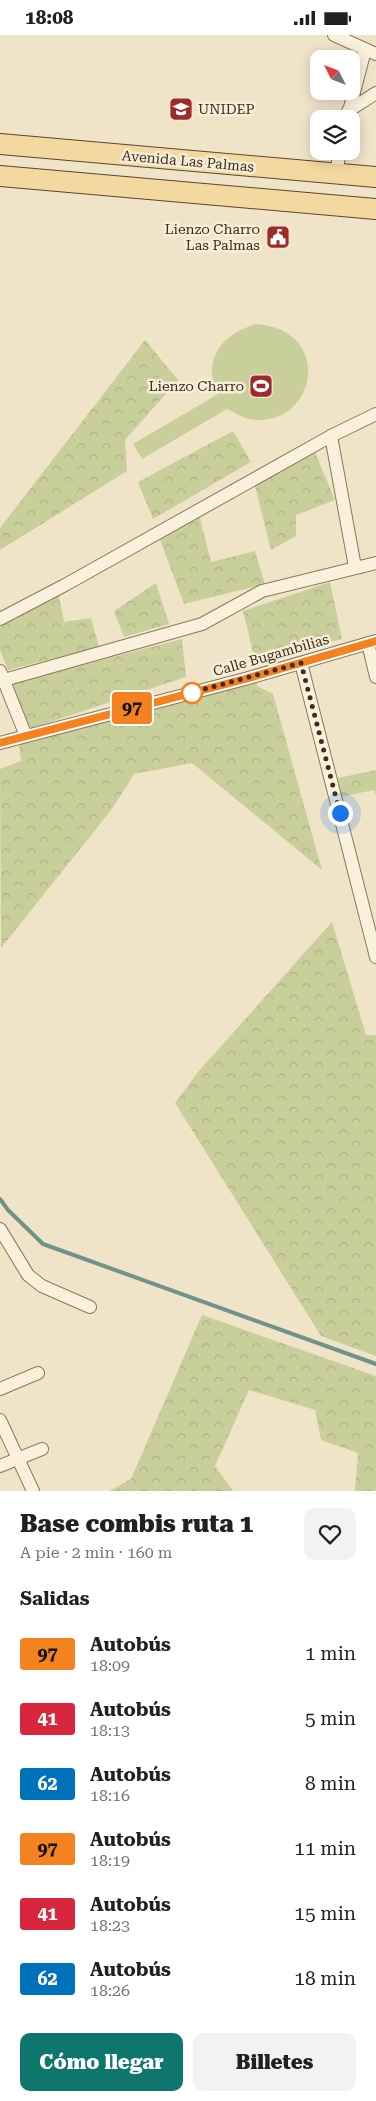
<!DOCTYPE html>
<html lang="es">
<head>
<meta charset="utf-8">
<style>
  body { margin:0; font-family:"Roboto Serif",serif; background:#f2f2f2; color:#202124; height:100vh; display:flex; flex-direction:column; font-size:19px; white-space:nowrap }
  * { box-sizing:border-box; margin:0 }
  p { font-size:16px; color:#757577 }
  .icon { flex:none; width:28px; height:28px; fill:none; stroke:currentColor; stroke-width:2; stroke-linecap:round; stroke-linejoin:round }
  .map { position:relative; height:1456px; overflow:hidden }
  .drawer { display:flex; flex-direction:column; background:#fff; flex:1 }
  .drawer>* { flex:none }
  .badge { padding:0 10px; border-radius:4px; font-size:18px; line-height:32px }
  .needle { width:32px; rotate:312deg }
  .tools { position:absolute; left:310px; top:15px; display:grid; gap:10px }
  .tools a { display:grid; place-items:center; width:50px; height:50px; border-radius:10px; background:#fff; box-shadow:0 2px 12px #0003; font-size:25px }
  .you { position:absolute; width:25px; height:25px; margin:-12px; border:4px solid #fff; border-radius:50%; background:#1a73e8; box-shadow:0 0 0 8px #1a73e833 }
  .map>.badge { position:absolute; translate:-50% -50%; box-shadow:0 0 0 2px #fff }
  h2 { padding:0 20px; font-size:19px; line-height:45px }
  .round { display:grid; place-items:center; flex:none; width:52px; height:52px; border-radius:10px; background:#f2f2f2 }
  .overview { display:flex; align-items:center; justify-content:space-between; height:85px; padding:0 20px }
  h1 { font-size:24px; font-weight:800; line-height:38px }
  .button { display:flex; gap:10px; margin-top:auto; padding:10px 20px }
  .button a { flex:1; height:58px; border-radius:10px; background:#0f766e; color:#fff; font-size:20px; font-weight:800; line-height:58px; text-align:center }
  .button a+a { background:#f2f2f2; color:#202124 }
  ul { padding:0; list-style:none }
  li { display:flex; align-items:center; gap:15px; height:65px; padding:0 20px }
  li div { flex:1 }
  li b { display:block; font-size:19px }
  li em { font-style:normal }
  li .badge { min-width:55px; font-weight:700; text-align:center }
  .status { display:flex; justify-content:space-between; align-items:center; height:35px; padding:0 25px; background:#fff; direction:ltr }
  .status svg { height:14px; fill:currentColor }
  .map>svg:first-child { display:block }
  .green { fill:#c9cf9b }
  .forest { fill:url(#forest-crowns) }
  .lines { fill:none; stroke-linecap:round; stroke-linejoin:round }
  .stream { stroke:#6f938a; stroke-width:4 }
  .minor-casing { stroke:#8d765c; stroke-width:14 }
  .primary-casing { stroke:#5b4430; stroke-width:22 }
  .minor { stroke:#faf1dc; stroke-width:12 }
  .primary { stroke:#f3d9a0; stroke-width:20 }
  .line-casing { stroke:#fff; stroke-width:11 }
  .line { stroke:#f58220; stroke-width:8 }
  .walk { stroke:#3d2e20; stroke-width:5; stroke-dasharray:0 9 }
  .stop-dot { fill:#fff; stroke:#f58220; stroke-width:2.5 }
  .labels { text-anchor:middle; stroke-width:5; stroke-linejoin:round; paint-order:stroke }
  .poi-label { font-size:14px; fill:#3d2e20; stroke:#f7eed8; text-anchor:end }
  .street-label { font-size:14px; fill:#3d2e20; stroke:#f7eed8 }
</style>
</head>
<body>
<div class="status"><b>18:08</b><svg viewBox="0 0 49 12"><path d="M0 12V9h3v3zM5 12V6h3v6zM10 12V3h3v9zM15 12V0h3v12zM26 1h20v11H26zM47 4h2v5h-2z"/></svg></div>
<div class="map">
<svg width="376" height="1456" viewBox="0 0 376 1456">
  <defs>
    <pattern id="forest-crowns" width="20" height="18" patternUnits="userSpaceOnUse" patternTransform="scale(1.25)"><rect width="20" height="18" fill="#c9cf9b"/><path d="M2 6a3 3 0 1 1 6 0M12 15a3 3 0 1 1 6 0" fill="none" stroke="#aeb285"/></pattern>
  </defs>
  <rect width="100%" height="100%" fill="#f0e4c8"/>
  <!-- green -->
  <path class="green" d="M 257,289 C 337,296 315,396 248,384 C 241,382 234,377 227,374 L 142,424 L 133,409 L 218,359 C 216,353 213,346 212,340 C 210,312 233,295 257,289 Z"/>
  <!-- forest -->
  <g class="forest">
    <polygon points="145,305 178,345 125,405 127,436 0,515 0,493"/>
    <polygon points="233,396 251,427 153,484 138,447"/>
    <polygon points="315,417 335,465 296,480 296,501 271,515 255,451"/>
    <polygon points="199,479 211,527 255,516 265,549 184,569 159,502"/>
    <polygon points="330,547 342,604 255,626 243,576"/>
    <polygon points="156,548 169,589 124,602 114,576"/>
    <polygon points="58,557 64,587 91,583 99,612 8,635 0,615 0,591"/>
    <polygon points="182,604 186,642 29,694 12,648"/>
    <polygon points="257,645 257,651 273,659 322,835 192,728 134,739 112,774 1,913 0,734 21,726 19,710"/>
    <polygon points="376,735 376,760 374,755 340,762 338,743"/>
    <polygon points="332,887 366,1000 376,1000 376,1321 321,1301 175,1068 198,1037"/>
    <polygon points="202,1280 376,1341 376,1456 355,1456 358,1418 321,1405 315,1375 249,1355 215,1431 233,1456 109,1456 131,1444"/>
  </g>
  <g class="lines">
    <!-- stream -->
    <polyline class="stream" points="0,1164 8,1175 43,1209 376,1329"/>
    <!-- minor casing -->
    <g class="minor-casing">
      <g id="minor">
        <polyline points="334,0 376,19"/>
        <polyline points="348,76 376,58"/>
        <polyline points="347,84 365,15"/>
        <polyline points="336,138 340,116"/>
        <polyline points="331,401 355,532"/>
        <polyline points="0,584 65,550 331,401 376,379"/>
        <polyline points="368,608 376,642"/>
        <polyline points="301,628 376,922"/>
        <polyline points="0,636 26,701"/>
        <polyline points="4,645 202,589 262,556 376,528"/>
        <polyline points="0,708 245,644 376,606"/>
        <polyline points="0,1194 28,1240 42,1251 90,1272"/>
        <polyline points="0,1354 38,1338"/>
        <polyline points="0,1385 33,1456"/>
        <polyline points="0,1431 42,1414"/>
      </g>
    </g>
    <!-- primary casing -->
    <g class="primary-casing">
      <g id="primary">
        <polyline points="0,109 376,142"/>
        <polyline points="0,141 376,174"/>
      </g>
    </g>
    <!-- minor -->
    <use href="#minor" class="minor"/>
    <!-- primary -->
    <use href="#primary" class="primary"/>
  </g>
  <g class="lines">
    <!-- line casing -->
    <g class="line-casing">
      <polyline id="line" points="0,708 245,644 376,606"/>
    </g>
    <!-- line -->
    <use href="#line" class="line"/>
    <!-- walk -->
    <polyline class="walk" points="192,658 190,658 301,628 340,778"/>
  </g>
  <!-- icons -->
  <defs>
    <g id="university-square" transform="scale(1.25)"><rect x="-9" y="-9" width="18" height="18" rx="4" fill="#9e2a2b" stroke="#f7eed8"/><path d="M0-5L7-2L0 1L-7-2ZM-4 1L0 2.5L4 1V4Q0 6-4 4Z" fill="#fff"/></g>
    <g id="civic-square" transform="scale(1.25)"><rect x="-9" y="-9" width="18" height="18" rx="4" fill="#9e2a2b" stroke="#f7eed8"/><path d="M-.6-6.5H3V-4.5H.6V-3L4-1V1h2V6H-6V1h2V-1L-.6-3ZM-1.2 2.5V6h2.4V2.5Z" fill="#fff"/></g>
    <g id="stadium-square" transform="scale(1.25)"><rect x="-9" y="-9" width="18" height="18" rx="4" fill="#9e2a2b" stroke="#f7eed8"/><path d="M0-5a6.5 5 0 1 0 0 10a6.5 5 0 1 0 0-10ZM-3.5-1.8h7v3.6h-7Z" fill="#fff"/></g>
  </defs>
  <g fill-rule="evenodd">
    <use href="#university-square" x="181" y="74"/>
    <use href="#civic-square" x="278" y="202"/>
    <use href="#stadium-square" x="261" y="351"/>
  </g>
  <!-- markers -->
  <circle class="stop-dot" cx="192" cy="658" r="10"/>
  <g class="labels">
    <!-- poi labels -->
    <g class="poi-label">
      <text x="198" y="79" text-anchor="start">UNIDEP</text>
      <text x="260" y="199">Lienzo Charro<tspan x="260" dy="16">Las Palmas</tspan></text>
      <text x="244" y="356">Lienzo Charro</text>
    </g>
    <!-- street labels -->
    <g class="street-label">
      <text transform="translate(188 126) rotate(5)" y="5">Avenida Las Palmas</text>
      <text transform="translate(271 620) rotate(-16)" y="5">Calle Bugambilias</text>
    </g>
  </g>
</svg>
<div class="tools">
<a><svg class="needle" viewBox="-14 -14 28 28"><path d="M0-13l5 13h-10z" fill="#e53935"/><path d="M0 13l5-13h-10z" fill="#757577"/></svg></a>
<a><svg class="icon" aria-label="layers" viewBox="0 0 24 24"><path d="M12 4l9 5-9 5-9-5zM3 14l9 5 9-5"/></svg></a>
</div>
<div class="you" style="left:340px;top:778px"></div>
<b class="badge" style="left:132px;top:673px;background:#f58220;color:#111">97</b>
</div>
<section class="drawer">
<div class="overview"><div><h1>Base combis ruta 1</h1><p>A pie · 2 min · 160 m</p></div><a class="round"><svg class="icon" aria-label="heart" viewBox="0 0 24 24"><path d="M12 20l-8-8c-3-5 5-10 8-4 3-6 11-1 8 4z"/></svg></a></div>
<h2>Salidas</h2>
<ul>
<li><span class="badge" style="background:#f58220;color:#111">97</span><div><b>Autobús</b><p>18:09</p></div><em>1 min</em></li>
<li><span class="badge" style="background:#d7263d;color:#fff">41</span><div><b>Autobús</b><p>18:13</p></div><em>5 min</em></li>
<li><span class="badge" style="background:#0072bc;color:#fff">62</span><div><b>Autobús</b><p>18:16</p></div><em>8 min</em></li>
<li><span class="badge" style="background:#f58220;color:#111">97</span><div><b>Autobús</b><p>18:19</p></div><em>11 min</em></li>
<li><span class="badge" style="background:#d7263d;color:#fff">41</span><div><b>Autobús</b><p>18:23</p></div><em>15 min</em></li>
<li><span class="badge" style="background:#0072bc;color:#fff">62</span><div><b>Autobús</b><p>18:26</p></div><em>18 min</em></li>
</ul>
<div class="button"><a>Cómo llegar</a><a>Billetes</a></div>
</section>
</body>
</html>
